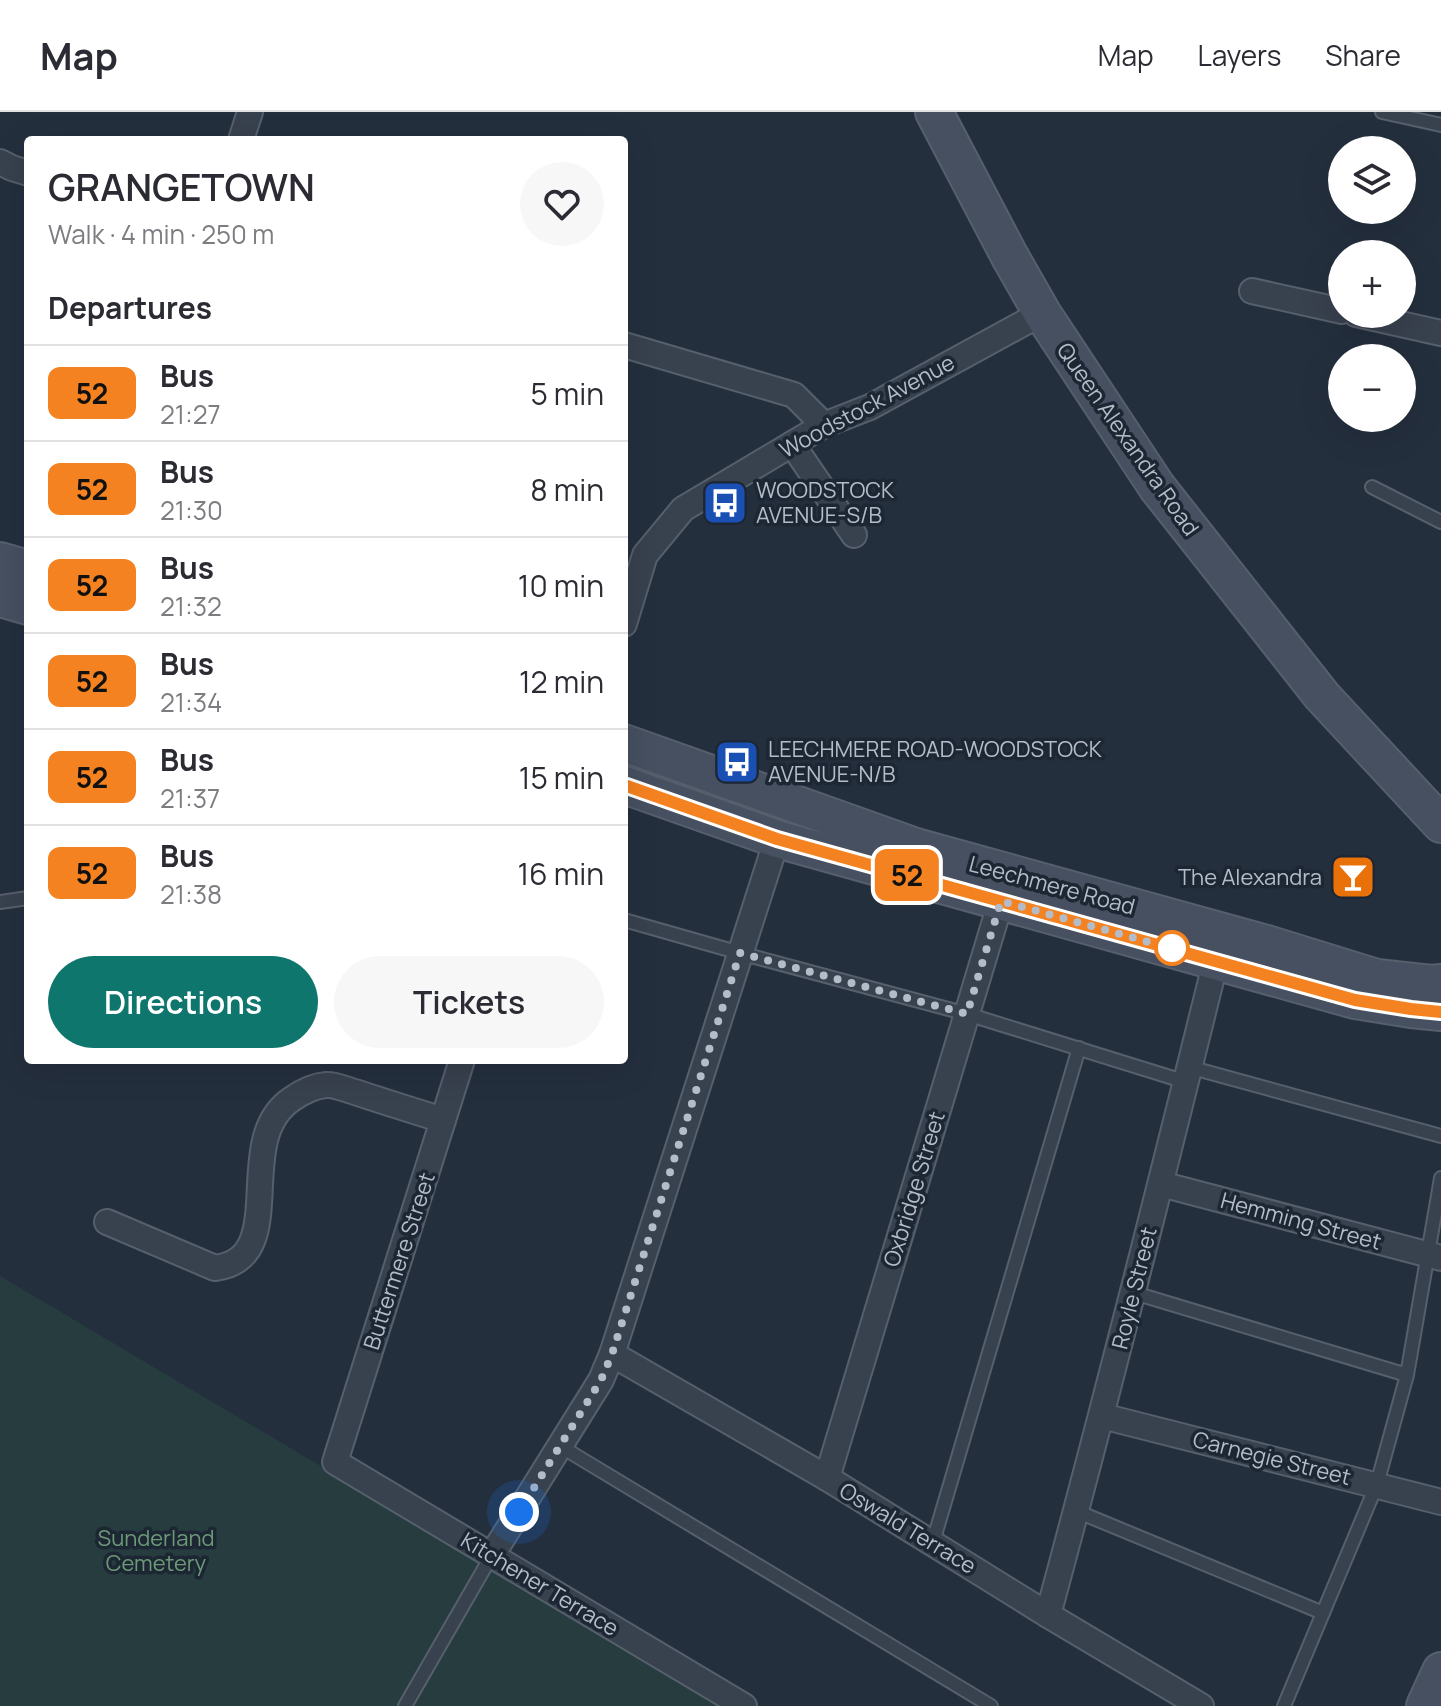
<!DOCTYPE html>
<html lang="en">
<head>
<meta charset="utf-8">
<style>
  body { margin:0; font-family:Manrope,sans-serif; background:#f7f7f7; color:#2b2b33; height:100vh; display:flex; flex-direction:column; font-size:30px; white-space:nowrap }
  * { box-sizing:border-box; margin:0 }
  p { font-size:26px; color:#7c7c81 }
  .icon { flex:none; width:44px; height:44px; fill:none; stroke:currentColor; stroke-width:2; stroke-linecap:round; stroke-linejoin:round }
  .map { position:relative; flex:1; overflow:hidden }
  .side { position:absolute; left:24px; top:24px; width:604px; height:928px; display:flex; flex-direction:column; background:#fff; border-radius:8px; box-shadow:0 8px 32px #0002 }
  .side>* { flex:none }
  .badge { padding:0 16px; border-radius:12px; font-size:28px; line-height:52px }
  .tools { position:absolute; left:1328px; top:24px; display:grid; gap:16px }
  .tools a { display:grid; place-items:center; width:88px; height:88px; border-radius:50%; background:#fff; box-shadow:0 8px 32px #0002; font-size:40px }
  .you { position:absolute; width:40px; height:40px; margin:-20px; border:6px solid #fff; border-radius:50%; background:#1a73e8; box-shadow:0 0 0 12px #1a73e833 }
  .map>.badge { position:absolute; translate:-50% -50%; box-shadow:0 0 0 4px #fff }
  h2 { padding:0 24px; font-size:30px; line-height:72px }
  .round { display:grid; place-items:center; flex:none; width:84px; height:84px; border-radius:42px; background:#f7f7f7 }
  .head { display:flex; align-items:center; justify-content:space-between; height:136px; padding:0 24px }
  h1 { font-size:38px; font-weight:600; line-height:60px }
  .cta { display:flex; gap:16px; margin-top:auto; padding:16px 24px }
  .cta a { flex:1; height:92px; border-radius:48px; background:#0f766e; color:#fff; font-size:32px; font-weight:600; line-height:92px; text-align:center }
  .cta a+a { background:#f7f7f7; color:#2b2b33 }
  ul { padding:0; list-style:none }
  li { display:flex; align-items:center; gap:24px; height:96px; padding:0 24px; border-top:2px solid #e1e1e2 }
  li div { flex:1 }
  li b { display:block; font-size:30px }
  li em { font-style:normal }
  li .badge { min-width:88px; font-weight:700; text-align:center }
  header { display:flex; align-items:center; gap:48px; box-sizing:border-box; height:112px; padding:0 40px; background:#fff; border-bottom:2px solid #e1e1e2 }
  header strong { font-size:38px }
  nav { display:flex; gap:44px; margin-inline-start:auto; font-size:28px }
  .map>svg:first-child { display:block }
  .green { fill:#263c3f }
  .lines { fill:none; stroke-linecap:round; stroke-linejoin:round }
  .lane-casing { stroke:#565f6c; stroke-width:16 }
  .street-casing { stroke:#565f6c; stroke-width:28 }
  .secondary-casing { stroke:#565f6c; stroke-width:40 }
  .lane { stroke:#38414e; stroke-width:12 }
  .street { stroke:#38414e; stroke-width:24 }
  .secondary { stroke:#465061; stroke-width:36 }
  .line-casing { stroke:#fff; stroke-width:18 }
  .line { stroke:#f58220; stroke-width:12 }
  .walk { stroke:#b4bcc9; stroke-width:8; stroke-dasharray:0 14.4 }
  .stop-dot { fill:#fff; stroke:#f58220; stroke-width:4 }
  .labels { text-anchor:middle; stroke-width:7; stroke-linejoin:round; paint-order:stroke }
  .street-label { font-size:22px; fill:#b4bcc9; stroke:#1d2633 }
  .poi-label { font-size:22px; fill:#b4bcc9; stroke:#1d2633; text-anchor:start }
  .park-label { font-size:22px; fill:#6b9a76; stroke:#1d2633 }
</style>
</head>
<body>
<header>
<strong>Map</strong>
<nav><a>Map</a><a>Layers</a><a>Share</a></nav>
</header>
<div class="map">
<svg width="1441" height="1594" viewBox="0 0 1441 1594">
  <rect width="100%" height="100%" fill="#242f3e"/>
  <!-- green -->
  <polygon class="green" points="0,1164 726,1594 0,1594"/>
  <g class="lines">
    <!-- lane casing -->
    <g class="lane-casing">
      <g id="lane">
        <polyline points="1382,0 1441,13"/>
        <polyline points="1372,375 1441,410"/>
        <polyline points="0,790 28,786"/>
        <polyline points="624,808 740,841 967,902 1186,970"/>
        <polyline points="1189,955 1441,1024"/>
        <polyline points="1131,1180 1407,1263"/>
        <polyline points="560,1334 991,1594"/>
        <polyline points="1076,1399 1323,1501"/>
        <polyline points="933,1430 1079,936"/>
        <polyline points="405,1594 492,1443"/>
        <polyline points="1284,1594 1377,1372 1407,1263 1441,1066"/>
      </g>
    </g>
    <!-- street casing -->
    <g class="street-casing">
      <g id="street">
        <polyline points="241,28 250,0"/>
        <polyline points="0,50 12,56 28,61"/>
        <polyline points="1252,179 1342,199"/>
        <polyline points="1356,202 1441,221"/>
        <polyline points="624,233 794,283 824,313"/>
        <polyline points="792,332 854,423"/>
        <polyline points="624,512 645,443 683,397 824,313 870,295 1042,201"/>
        <polyline points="462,948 335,1350 744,1594"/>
        <polyline points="1161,1072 1441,1146"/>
        <path d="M 107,1110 L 215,1156 C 293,1146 230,1028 292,987 C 302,980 314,974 326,973 C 335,972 347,978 355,980 C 385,990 414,999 443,1008"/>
        <polyline points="612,1242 827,1366 1048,1503 1201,1594"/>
        <polyline points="1102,1304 1441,1390"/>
        <polyline points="827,1366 1001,789"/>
        <polyline points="492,1443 601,1268 612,1242 777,727"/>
        <path d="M 1048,1503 C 1107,1285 1162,1067 1216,848"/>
      </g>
    </g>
    <!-- secondary casing -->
    <g class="secondary-casing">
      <g id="secondary">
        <polyline points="934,0 1009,143 1042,201 1157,375 1322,584 1441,712"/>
        <polyline points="0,449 28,457"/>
        <polyline points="0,486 28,494"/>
        <polyline points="624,631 916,735 1267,832 1377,866 1431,872 1441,871"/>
        <polyline points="624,673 777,727 1355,888 1411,897 1441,900"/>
        <polyline points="1425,1594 1441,1559"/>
      </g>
    </g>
    <!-- lane -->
    <use href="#lane" class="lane"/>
    <!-- street -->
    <use href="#street" class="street"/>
    <!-- secondary -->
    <use href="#secondary" class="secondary"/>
  </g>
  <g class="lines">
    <!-- line casing -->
    <g class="line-casing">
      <polyline id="line" points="624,673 777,727 1355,888 1411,897 1441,900"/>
    </g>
    <!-- line -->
    <use href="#line" class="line"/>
    <!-- walk -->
    <polyline class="walk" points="519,1400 601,1268 612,1242 740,841 967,902 1001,789 1185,840 1172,836"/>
  </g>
  <!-- icons -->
  <defs>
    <g id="bus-square" transform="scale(2.3)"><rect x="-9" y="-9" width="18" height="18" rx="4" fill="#1a4fb4" stroke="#1d2633"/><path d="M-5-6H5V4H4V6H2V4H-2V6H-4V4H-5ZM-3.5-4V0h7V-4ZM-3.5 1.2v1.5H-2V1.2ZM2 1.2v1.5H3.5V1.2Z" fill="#fff"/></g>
    <g id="bar-square" transform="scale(2.3)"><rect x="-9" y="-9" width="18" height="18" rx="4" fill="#e8710a" stroke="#1d2633"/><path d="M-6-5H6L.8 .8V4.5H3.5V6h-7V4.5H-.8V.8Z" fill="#fff"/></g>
  </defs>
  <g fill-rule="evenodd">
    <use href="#bus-square" x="725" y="391"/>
    <use href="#bus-square" x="737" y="650"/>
    <use href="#bar-square" x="1353" y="765"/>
  </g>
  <!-- markers -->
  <circle class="stop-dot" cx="1172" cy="836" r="16"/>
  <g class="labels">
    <!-- street labels -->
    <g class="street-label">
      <text transform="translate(867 294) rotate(-28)" y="8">Woodstock Avenue</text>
      <text transform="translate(1128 327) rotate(55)" y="8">Queen Alexandra Road</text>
      <text transform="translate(1052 773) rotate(15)" y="8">Leechmere Road</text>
      <text transform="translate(914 1077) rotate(-73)" y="8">Oxbridge Street</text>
      <text transform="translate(1301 1109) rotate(15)" y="8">Hemming Street</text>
      <text transform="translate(399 1149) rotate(-72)" y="8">Buttermere Street</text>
      <text transform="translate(1134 1176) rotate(-76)" y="8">Royle Street</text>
      <text transform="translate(1272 1346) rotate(14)" y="8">Carnegie Street</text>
      <text transform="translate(908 1416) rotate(31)" y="8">Oswald Terrace</text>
      <text transform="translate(540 1472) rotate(31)" y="8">Kitchener Terrace</text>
    </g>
    <!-- poi labels -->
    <g class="poi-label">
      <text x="756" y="386">WOODSTOCK<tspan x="756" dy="25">AVENUE-S/B</tspan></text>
      <text x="768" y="645">LEECHMERE ROAD-WOODSTOCK<tspan x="768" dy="25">AVENUE-N/B</tspan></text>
      <text x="1322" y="773" text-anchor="end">The Alexandra</text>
    </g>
    <!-- park labels -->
    <g class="park-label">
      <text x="156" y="1434">Sunderland<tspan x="156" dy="25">Cemetery</tspan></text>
    </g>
  </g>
</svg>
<div class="tools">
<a><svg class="icon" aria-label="layers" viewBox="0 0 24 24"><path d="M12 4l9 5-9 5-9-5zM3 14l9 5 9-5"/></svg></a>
<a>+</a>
<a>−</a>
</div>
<div class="you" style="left:519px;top:1400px"></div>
<b class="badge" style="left:907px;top:763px;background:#f58220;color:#111">52</b>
<section class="side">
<div class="head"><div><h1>GRANGETOWN</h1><p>Walk · 4 min · 250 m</p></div><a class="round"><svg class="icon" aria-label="heart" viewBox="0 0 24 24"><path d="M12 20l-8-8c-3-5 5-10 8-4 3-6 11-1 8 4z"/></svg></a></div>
<h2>Departures</h2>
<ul>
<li><span class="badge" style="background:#f58220;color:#111">52</span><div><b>Bus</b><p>21:27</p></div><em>5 min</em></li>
<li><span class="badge" style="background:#f58220;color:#111">52</span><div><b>Bus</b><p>21:30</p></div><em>8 min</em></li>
<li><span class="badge" style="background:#f58220;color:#111">52</span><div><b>Bus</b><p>21:32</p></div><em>10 min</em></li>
<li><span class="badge" style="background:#f58220;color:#111">52</span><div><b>Bus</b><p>21:34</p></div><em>12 min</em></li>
<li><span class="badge" style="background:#f58220;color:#111">52</span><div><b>Bus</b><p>21:37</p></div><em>15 min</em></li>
<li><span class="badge" style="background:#f58220;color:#111">52</span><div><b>Bus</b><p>21:38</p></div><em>16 min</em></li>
</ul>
<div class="cta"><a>Directions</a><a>Tickets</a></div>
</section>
</div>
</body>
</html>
